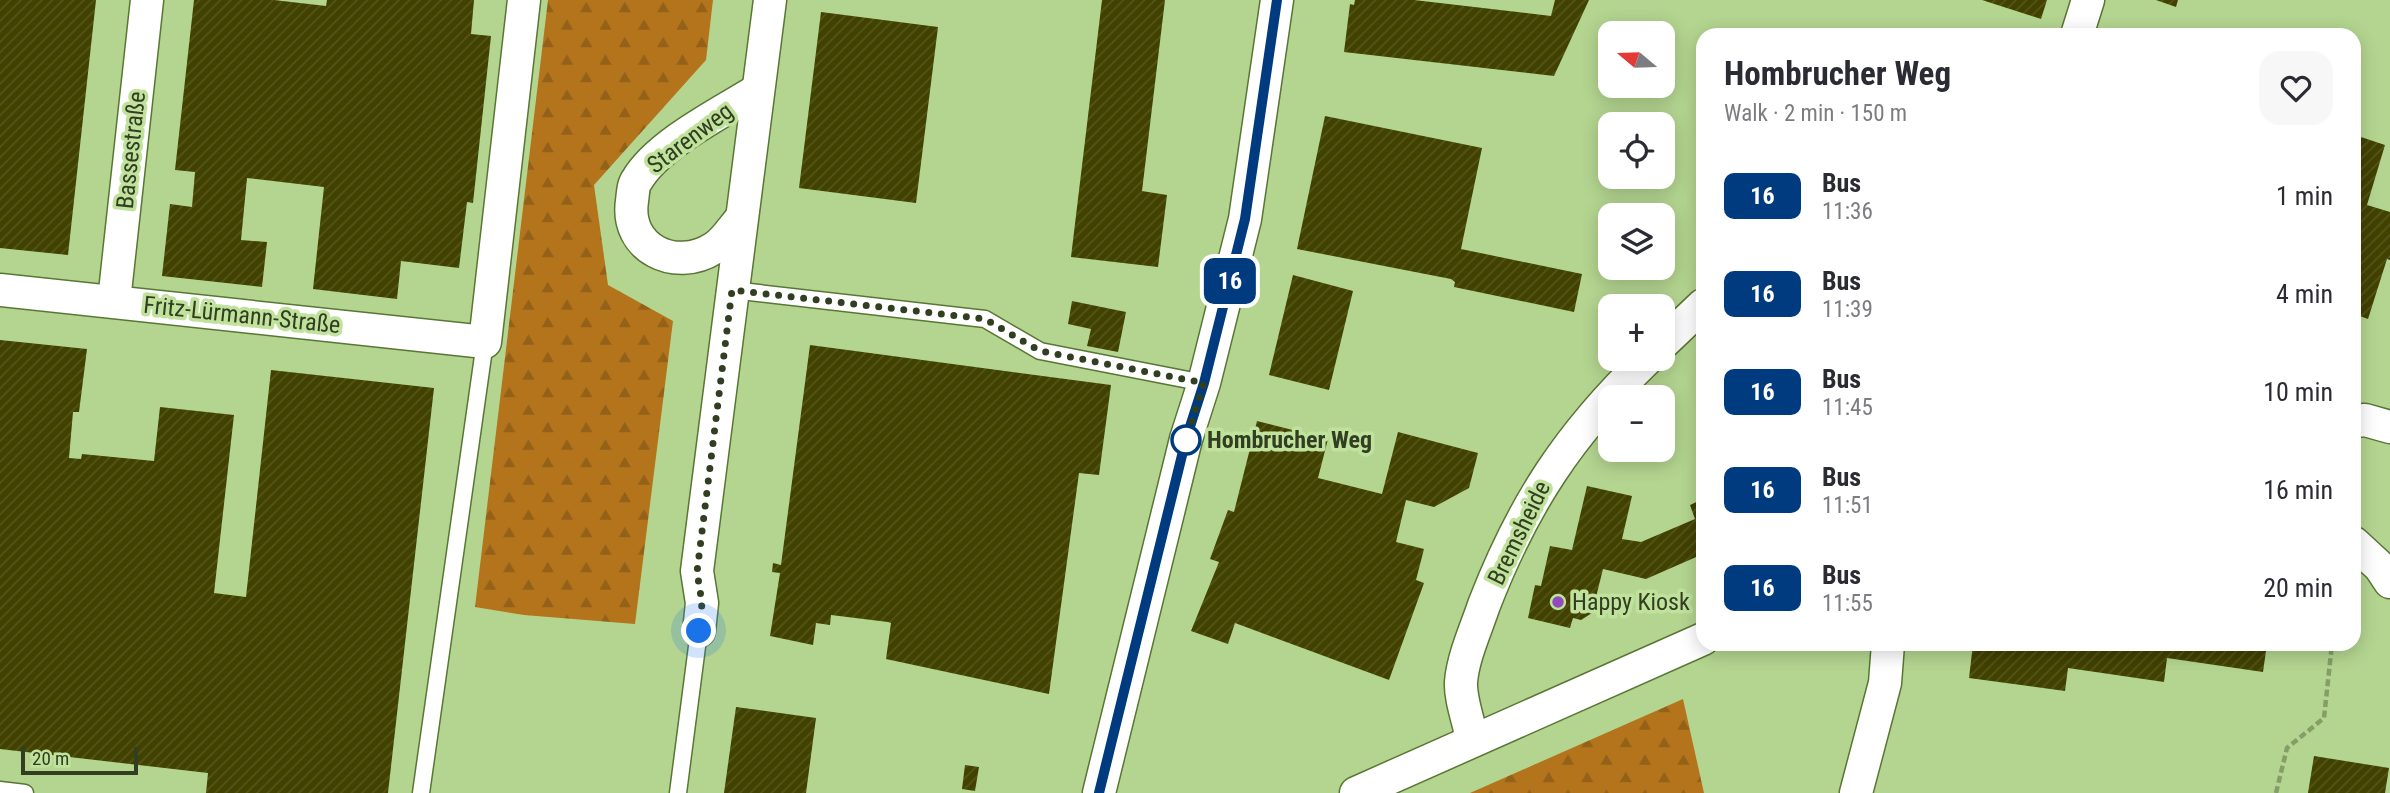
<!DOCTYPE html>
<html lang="en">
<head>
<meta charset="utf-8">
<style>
  body { margin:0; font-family:"Roboto Condensed",sans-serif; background:#f7f7f7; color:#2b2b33; height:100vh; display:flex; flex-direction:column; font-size:26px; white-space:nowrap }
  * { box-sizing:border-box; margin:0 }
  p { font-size:23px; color:#7c7c81 }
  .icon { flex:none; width:38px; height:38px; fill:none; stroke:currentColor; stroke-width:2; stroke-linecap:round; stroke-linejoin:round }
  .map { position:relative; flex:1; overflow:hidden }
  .side { position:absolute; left:1696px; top:28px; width:665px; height:623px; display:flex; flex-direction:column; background:#fff; border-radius:21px; box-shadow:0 4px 18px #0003 }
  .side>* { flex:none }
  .badge { padding:0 14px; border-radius:10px; font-size:24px; line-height:46px }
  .needle { width:46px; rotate:289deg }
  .tools { position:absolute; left:1598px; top:21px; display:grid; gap:14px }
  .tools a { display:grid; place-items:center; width:77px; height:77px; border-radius:14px; background:#fff; box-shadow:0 4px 18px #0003; font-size:35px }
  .scale { position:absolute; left:21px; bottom:18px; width:117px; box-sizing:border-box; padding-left:7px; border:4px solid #313e21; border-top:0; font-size:19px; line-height:24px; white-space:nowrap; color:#313e21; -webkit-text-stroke:5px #c0e29c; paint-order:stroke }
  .you { position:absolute; width:35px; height:35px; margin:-18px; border:5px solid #fff; border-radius:50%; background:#1a73e8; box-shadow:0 0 0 10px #1a73e833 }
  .map>.badge { position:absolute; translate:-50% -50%; box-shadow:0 0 0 4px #fff }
  .round { display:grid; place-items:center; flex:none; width:74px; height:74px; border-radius:21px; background:#f7f7f7 }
  .headline { display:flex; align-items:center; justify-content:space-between; height:119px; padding:0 28px }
  h1 { font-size:33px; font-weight:700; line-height:52px }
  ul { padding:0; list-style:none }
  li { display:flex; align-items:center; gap:21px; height:98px; padding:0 28px }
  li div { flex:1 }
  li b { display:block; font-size:26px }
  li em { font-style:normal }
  li .badge { min-width:77px; font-weight:700; text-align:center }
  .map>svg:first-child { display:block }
  .forest { fill:url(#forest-firs) }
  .building { fill:url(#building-hatch) }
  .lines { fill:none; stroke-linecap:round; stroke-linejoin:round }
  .service-casing { stroke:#597634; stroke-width:19 }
  .minor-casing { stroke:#597634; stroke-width:35 }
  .path { stroke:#859e68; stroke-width:4.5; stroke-dasharray:7 3.5; stroke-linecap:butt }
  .service { stroke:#fff; stroke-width:16 }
  .minor { stroke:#fff; stroke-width:32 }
  .line-casing { stroke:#fff; stroke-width:16 }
  .line { stroke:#003b80; stroke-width:10 }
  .walk { stroke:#313e21; stroke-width:7; stroke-dasharray:0 12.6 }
  .stop-dot { fill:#fff; stroke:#003b80; stroke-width:3.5 }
  .poi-dot { fill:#904bbf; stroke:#c0e29c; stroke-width:2.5 }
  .labels { text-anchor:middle; stroke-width:7; stroke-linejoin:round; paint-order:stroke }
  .street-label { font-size:24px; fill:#313e21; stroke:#c0e29c }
  .stop-label { font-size:24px; font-weight:bold; fill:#313e21; stroke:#c0e29c; text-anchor:start }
  .poi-label { font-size:24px; fill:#313e21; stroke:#c0e29c; text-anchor:start }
</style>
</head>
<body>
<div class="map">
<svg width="2390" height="793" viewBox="0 0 2390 793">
  <defs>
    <pattern id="forest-firs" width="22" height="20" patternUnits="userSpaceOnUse" patternTransform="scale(1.75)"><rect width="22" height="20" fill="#b4741c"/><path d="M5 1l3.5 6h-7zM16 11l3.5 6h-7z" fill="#936118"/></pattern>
    <pattern id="building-hatch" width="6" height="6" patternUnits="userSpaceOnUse" patternTransform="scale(1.75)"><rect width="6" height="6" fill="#414100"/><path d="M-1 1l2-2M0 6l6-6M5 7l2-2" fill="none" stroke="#54551c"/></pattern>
  </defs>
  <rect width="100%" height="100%" fill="#b4d590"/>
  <!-- forest -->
  <g class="forest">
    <polygon points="548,0 713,0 706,60 594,185 608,285 673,321 635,624 524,615 475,607"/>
    <polygon points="1683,699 1704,793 1470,793"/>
  </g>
  <!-- building -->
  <g class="building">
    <polygon points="0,0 96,0 68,255 0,248"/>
    <polygon points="194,0 274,0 326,6 327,0 474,0 471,34 491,36 473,203 467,202 459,268 401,261 397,299 313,289 324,187 247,178 241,240 267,242 262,287 162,276 170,204 192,207 195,172 175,170"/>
    <polygon points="1102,0 1165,0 1142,191 1167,195 1158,267 1071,257"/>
    <polygon points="1355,0 1414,0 1551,16 1555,0 1589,0 1554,76 1344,52 1350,4 1354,5"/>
    <polygon points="1982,0 2047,0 2041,19"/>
    <polygon points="2156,0 2178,0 2176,7"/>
    <polygon points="821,12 938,27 916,203 799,188"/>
    <polygon points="1325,116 1482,148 1461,249 1582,274 1574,312 1454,287 1455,282 1451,279 1297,249"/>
    <polygon points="2354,126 2358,127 2355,135 2385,145 2367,205 2390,212 2390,260 2387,259 2368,319 2354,314"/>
    <polygon points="1293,275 1353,291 1329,390 1269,375"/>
    <polygon points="1072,301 1126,312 1118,352 1087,346 1091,329 1068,324"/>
    <polygon points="0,340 87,349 79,412 73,412 69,458 81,459 82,454 154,461 160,407 234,415 214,593 246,597 271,370 434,388 388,793 206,793 208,773 0,749"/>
    <polygon points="810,345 1111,385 1099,475 1079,473 1049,694 886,659 891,623 888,622 831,615 830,625 816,623 813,645 770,636 780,573 772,572 773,563 781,565"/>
    <polygon points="1703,399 1703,421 1702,421 1696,401"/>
    <polygon points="1257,421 1328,439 1318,478 1382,494 1398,432 1478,453 1469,488 1434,507 1406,500 1396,542 1424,549 1416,580 1424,583 1389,680 1235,623 1228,644 1191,631 1219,562 1210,559 1228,510 1234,512"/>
    <polygon points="1587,486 1632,496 1622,539 1641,542 1695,519 1690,505 1703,499 1703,554 1646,579 1603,569 1592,613 1581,620 1573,618 1570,628 1528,618 1535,585 1541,586 1550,546 1572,550"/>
    <polygon points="1973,644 2267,644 2263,672 2167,658 2164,682 2068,668 2065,691 1969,678"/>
    <polygon points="736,707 816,718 806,793 724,793"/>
    <polygon points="2314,756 2389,768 2385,793 2308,793"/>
    <polygon points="965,765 979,767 975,791 962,789"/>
  </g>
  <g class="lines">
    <!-- service casing -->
    <g class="service-casing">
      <g id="service">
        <polyline points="732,290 985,319 1040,351 1204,383"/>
        <polyline points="0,790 25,793"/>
        <polyline points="421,793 485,342"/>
        <polyline points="678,793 699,631"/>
      </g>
    </g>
    <!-- minor casing -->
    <g class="minor-casing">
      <g id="minor">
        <polyline points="2077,35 2088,0"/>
        <path d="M 739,221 C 732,229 724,242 714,248 C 675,273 625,248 632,201 C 633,194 633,185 637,180 C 658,144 721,113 756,91"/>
        <polyline points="0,290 485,342 524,0"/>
        <polyline points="114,301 147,0"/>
        <polyline points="1662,344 1703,305"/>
        <polyline points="2354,421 2365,420 2390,427"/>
        <polyline points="2354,543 2380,567 2390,582"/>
        <polyline points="699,631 702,603 697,571 770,0"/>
        <path d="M 1472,739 C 1469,722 1460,699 1461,682 C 1463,657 1476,629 1484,605 C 1523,504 1569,434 1647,359"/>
        <polyline points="1099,793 1186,439 1204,383 1245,219 1277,0"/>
        <polyline points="1356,793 1703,639"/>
        <polyline points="1856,793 1885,683 1888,644"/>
      </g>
    </g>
    <!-- path -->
    <polyline class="path" points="2276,793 2287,748 2324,718 2332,644"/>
    <!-- service -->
    <use href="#service" class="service"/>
    <!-- minor -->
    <use href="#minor" class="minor"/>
  </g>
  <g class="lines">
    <!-- line casing -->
    <g class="line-casing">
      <polyline id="line" points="1099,793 1186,439 1204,383 1245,219 1277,0"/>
    </g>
    <!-- line -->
    <use href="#line" class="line"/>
    <!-- walk -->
    <polyline class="walk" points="699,631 702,603 697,572 732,290 985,319 1040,351 1204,383 1186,440"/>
  </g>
  <!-- markers -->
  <circle class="stop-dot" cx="1186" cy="440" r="14"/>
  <circle class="poi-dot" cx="1558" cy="602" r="7"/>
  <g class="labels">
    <!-- street labels -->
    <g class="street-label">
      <text transform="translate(690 138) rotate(-37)" y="8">Starenweg</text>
      <text transform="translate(131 150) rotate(-84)" y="8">Bassestraße</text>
      <text transform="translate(242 315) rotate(6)" y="8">Fritz-Lürmann-Straße</text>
      <text transform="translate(1519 533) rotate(-64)" y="8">Bremsheide</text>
    </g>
    <!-- stop labels -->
    <g class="stop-label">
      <text x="1207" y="448">Hombrucher Weg</text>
    </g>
    <!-- poi labels -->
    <g class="poi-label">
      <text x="1572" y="610">Happy Kiosk</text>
    </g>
  </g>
</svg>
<div class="tools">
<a><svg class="needle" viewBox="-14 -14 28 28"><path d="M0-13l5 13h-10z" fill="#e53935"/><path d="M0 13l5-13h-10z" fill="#7c7c81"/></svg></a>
<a><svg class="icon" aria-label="locate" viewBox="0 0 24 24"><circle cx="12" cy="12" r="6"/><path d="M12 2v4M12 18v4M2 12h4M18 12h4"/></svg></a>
<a><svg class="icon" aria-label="layers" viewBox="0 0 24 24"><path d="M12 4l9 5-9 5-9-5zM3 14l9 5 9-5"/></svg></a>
<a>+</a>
<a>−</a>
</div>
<div class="scale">20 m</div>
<div class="you" style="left:699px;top:631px"></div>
<b class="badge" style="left:1230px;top:281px;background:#003b80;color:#fff">16</b>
<section class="side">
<div class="headline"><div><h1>Hombrucher Weg</h1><p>Walk · 2 min · 150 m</p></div><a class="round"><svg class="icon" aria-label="heart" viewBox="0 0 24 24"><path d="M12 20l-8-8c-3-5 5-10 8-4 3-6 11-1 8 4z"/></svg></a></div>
<ul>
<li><span class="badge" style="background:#003b80;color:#fff">16</span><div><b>Bus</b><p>11:36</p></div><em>1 min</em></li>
<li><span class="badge" style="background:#003b80;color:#fff">16</span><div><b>Bus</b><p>11:39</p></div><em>4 min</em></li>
<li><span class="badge" style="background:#003b80;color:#fff">16</span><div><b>Bus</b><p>11:45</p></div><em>10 min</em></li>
<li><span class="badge" style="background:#003b80;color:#fff">16</span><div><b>Bus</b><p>11:51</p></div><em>16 min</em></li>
<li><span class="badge" style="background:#003b80;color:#fff">16</span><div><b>Bus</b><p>11:55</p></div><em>20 min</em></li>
</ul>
</section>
</div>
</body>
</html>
